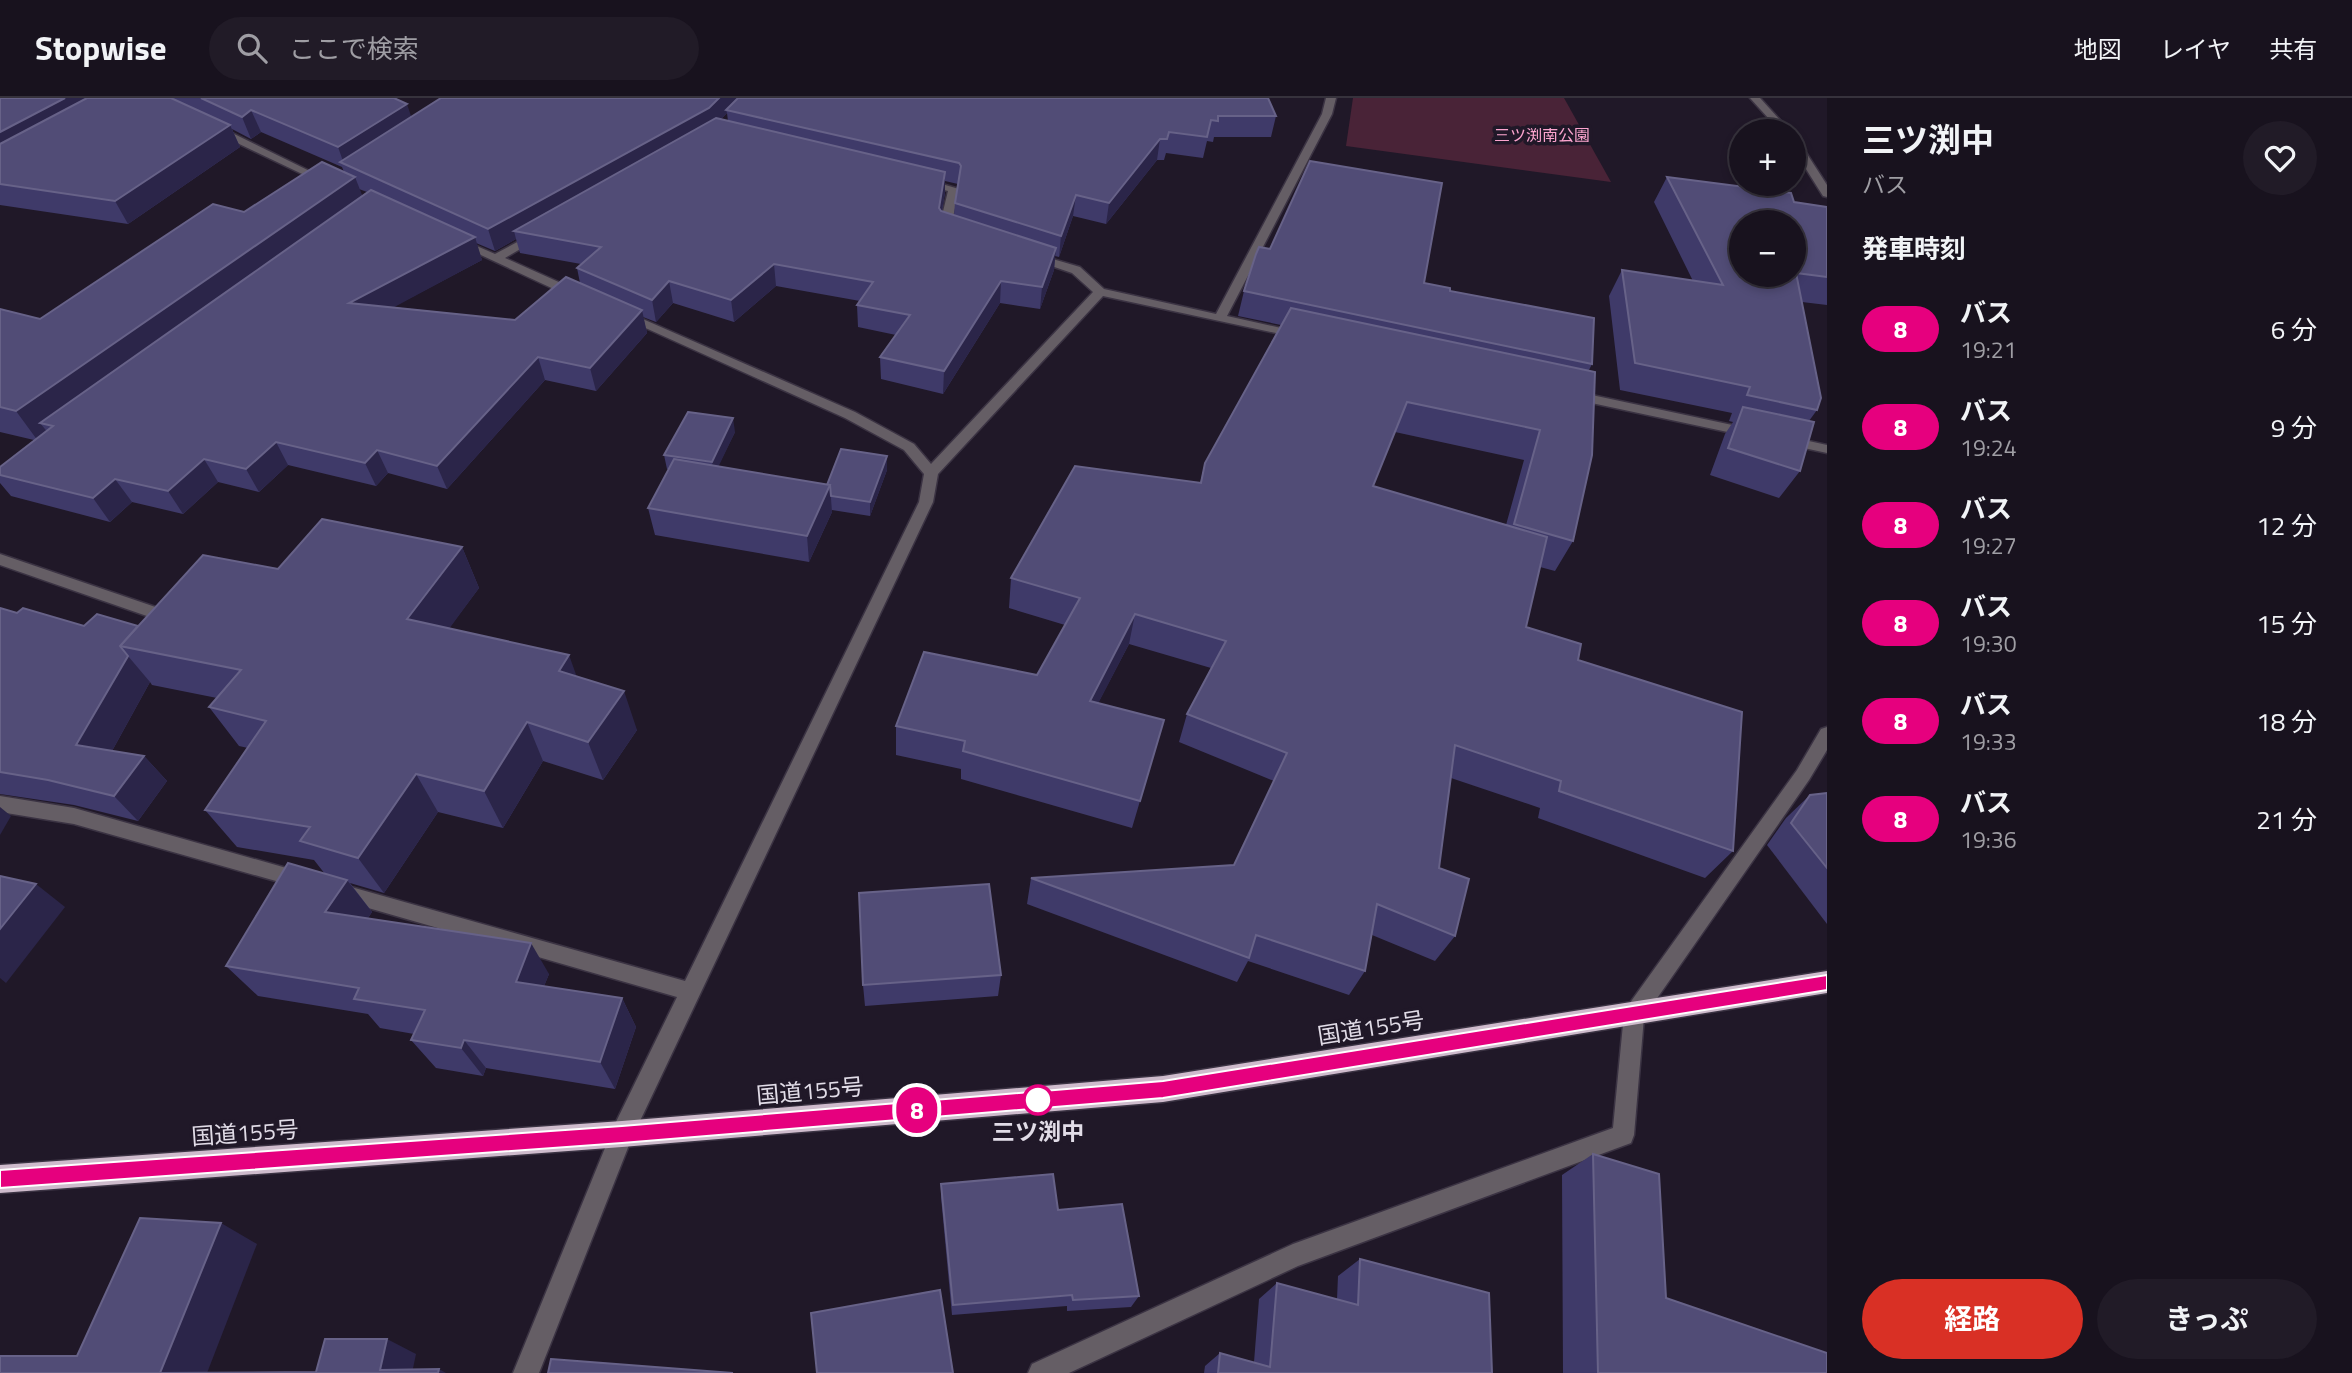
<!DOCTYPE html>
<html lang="ja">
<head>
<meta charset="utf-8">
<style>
  body { margin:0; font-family:"Titillium Web","Noto Sans JP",sans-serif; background:#211b27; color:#f1f3f6; height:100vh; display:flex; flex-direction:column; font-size:26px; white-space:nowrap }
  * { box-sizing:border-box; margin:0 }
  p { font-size:23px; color:#9f9ea4 }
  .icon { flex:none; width:38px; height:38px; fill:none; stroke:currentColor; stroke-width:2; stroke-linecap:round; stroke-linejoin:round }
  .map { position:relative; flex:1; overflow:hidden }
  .sheet { display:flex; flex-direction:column; background:#18121e; width:525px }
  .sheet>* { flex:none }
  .badge { padding:0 14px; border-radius:23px; font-size:24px; line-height:46px }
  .fabs { position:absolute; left:1729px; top:21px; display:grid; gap:14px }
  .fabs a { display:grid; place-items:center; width:77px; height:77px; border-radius:50%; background:#18121e; box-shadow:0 4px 10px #0003,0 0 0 2px #36323c; font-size:35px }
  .map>.badge { position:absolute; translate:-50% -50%; box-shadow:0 0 0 4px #fff }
  h2 { padding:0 35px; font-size:26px; line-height:63px }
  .round { display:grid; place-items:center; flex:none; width:74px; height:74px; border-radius:37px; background:#211b27 }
  .head { display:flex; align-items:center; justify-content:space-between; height:119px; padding:0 35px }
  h1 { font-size:33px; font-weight:700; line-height:52px }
  .action { display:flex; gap:14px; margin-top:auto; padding:14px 35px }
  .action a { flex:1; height:80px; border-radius:42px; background:#d93025; color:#fff; font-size:28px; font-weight:700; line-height:80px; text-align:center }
  .action a+a { background:#211b27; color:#f1f3f6 }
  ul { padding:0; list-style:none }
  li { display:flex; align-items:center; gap:21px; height:98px; padding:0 35px }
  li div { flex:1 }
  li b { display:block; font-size:26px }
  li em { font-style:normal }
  li .badge { min-width:77px; font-weight:700; text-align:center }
  header { display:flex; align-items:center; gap:42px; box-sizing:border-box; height:98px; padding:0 35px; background:#18121e; border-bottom:2px solid #36323c }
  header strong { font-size:33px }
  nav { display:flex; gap:38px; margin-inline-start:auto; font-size:24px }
  .search { width:490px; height:63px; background:#211b27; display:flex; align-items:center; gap:18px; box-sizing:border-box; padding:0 24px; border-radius:38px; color:#9f9ea4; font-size:26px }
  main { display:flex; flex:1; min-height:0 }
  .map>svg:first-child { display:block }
  .green { fill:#492337 }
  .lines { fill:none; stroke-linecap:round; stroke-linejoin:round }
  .street-casing { stroke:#3b3343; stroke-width:3 }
  .highway-casing { stroke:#3b3343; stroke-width:3 }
  .street { fill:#655e65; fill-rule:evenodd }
  .highway { fill:#cebbcc; fill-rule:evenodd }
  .wall { fill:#3f3a69; fill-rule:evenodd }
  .shaded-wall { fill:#2b2549 }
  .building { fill:#514c76; stroke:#676288; stroke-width:2; fill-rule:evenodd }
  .line { fill:#e6007e; stroke:#fff; stroke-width:2 }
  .stop-dot { fill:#fff; stroke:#e6007e; stroke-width:3.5 }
  .labels { text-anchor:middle; stroke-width:7; stroke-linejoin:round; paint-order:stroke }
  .far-park-label { font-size:16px; fill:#fba4ce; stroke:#201828 }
  .near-street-label { font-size:23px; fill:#e1dce7; stroke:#201828 }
  .near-stop-label { font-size:23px; font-weight:bold; fill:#e1dce7; stroke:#201828 }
</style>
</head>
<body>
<header>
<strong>Stopwise</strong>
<div class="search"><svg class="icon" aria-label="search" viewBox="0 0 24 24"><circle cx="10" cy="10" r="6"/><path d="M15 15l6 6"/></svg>ここで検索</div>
<nav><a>地図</a><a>レイヤ</a><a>共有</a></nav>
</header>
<main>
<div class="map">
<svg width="1827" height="1275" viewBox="0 0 1827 1275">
  <rect width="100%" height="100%" fill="#201828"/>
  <!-- green -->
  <polygon class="green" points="1353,0 1564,0 1611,84 1346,48"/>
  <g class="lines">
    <!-- street casing -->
    <g class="street-casing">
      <g id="street">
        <polygon points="1326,0 1336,0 1332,16 1227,218 1304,235 1304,241 1103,198 938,376 933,404 631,1042 539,1275 513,1275 614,1028 677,899 337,801 330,799 327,793 330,787 337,785 685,883 919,404 924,376 904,352 845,320 619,218 621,215 629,215 855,314 914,346 931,366 1093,194 1072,175 1031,161 1031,157 1039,157 1080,169 1104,191 1216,216 1322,16"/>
        <polygon points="1750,0 1760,0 1790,33 1780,33"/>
        <polygon points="210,28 218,28 330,83 321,85 210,32"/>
        <polygon points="1794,41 1798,42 1827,87 1827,99 1823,98 1794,52"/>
        <polygon points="925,81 959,91 951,129 957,133 955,135 947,135 939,130 948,93 921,86 920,84"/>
        <polygon points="534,135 544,137 505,160 581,194 581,200 573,200 453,144 463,142 495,156"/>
        <polygon points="1573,293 1751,331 1758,335 1751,339 1568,300 1566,297"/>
        <polygon points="1786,338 1827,347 1827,355 1781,345 1781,339"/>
        <polygon points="0,456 173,515 175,519 167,525 0,467"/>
        <polygon points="1827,629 1827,652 1809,682 1644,919 1634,1037 1631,1045 1298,1168 1069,1275 1028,1275 1032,1266 1293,1146 1613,1030 1624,916 1627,909 1797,672 1821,631"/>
        <polygon points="0,698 74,710 304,775 311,777 314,783 311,789 304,791 74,726 0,714"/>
      </g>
    </g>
    <!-- highway casing -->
    <g class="highway-casing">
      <polygon id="highway" points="1827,873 1827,895 1163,1004 622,1049 0,1095 0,1067 622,1023 1163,978"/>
    </g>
    <!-- street -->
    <use href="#street" class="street"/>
    <!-- highway -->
    <use href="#highway" class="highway"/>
  </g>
  <!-- wall -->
  <g class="wall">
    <path d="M 0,0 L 175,2 L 173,0 L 394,0 L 411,19 L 441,0 L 1276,18 L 1271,39 L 1214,39 L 1213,44 L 1207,43 L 1203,60 L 1166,55 L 1164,62 L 1157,62 L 1106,126 L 1073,118 L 1059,159 L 1055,158 L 1054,172 L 1040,211 L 1000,205 L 943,296 L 881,281 L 880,259 L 896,237 L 858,229 L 857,207 L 860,203 L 776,188 L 734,224 L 673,205 L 656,224 L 643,219 L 647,235 L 596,293 L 545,282 L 447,391 L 388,375 L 376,388 L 288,367 L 259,394 L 218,384 L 183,416 L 132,404 L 110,424 L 11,398 L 0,385 L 0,369 L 34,342 L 0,334 L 0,211 L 40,221 L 244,114 L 344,74 L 342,69 L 261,34 L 251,41 L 232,31 L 240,49 L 128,126 L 0,107 ZM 727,15 L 728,23 L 721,21 ZM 945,83 L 958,86 L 955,105 L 954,117 L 942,113 L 945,95 ZM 359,91 L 367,94 L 362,98 ZM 516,141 L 520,155 L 581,166 L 577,170 L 580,185 L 515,222 L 393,209 L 482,162 L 476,145 L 495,153 Z"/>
    <polygon points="1667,79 1794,104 1827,109 1827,207 1802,204 1817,312 1809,323 1800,373 1779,400 1710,377 1725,336 1733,324 1729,323 1732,315 1620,292 1609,198 1622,172 1693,183 1654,104"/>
    <path d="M 1424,185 L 1450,193 L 1592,266 L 1589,272 L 1573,443 L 1555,473 L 1540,469 L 1526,529 L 1578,562 L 1733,753 L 1705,780 L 1538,720 L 1540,710 L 1451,680 L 1439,770 L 1455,838 L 1435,863 L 1372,837 L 1365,873 L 1349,897 L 1248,863 L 1237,884 L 1027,806 L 1031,780 L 1234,767 L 1274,683 L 1179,644 L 1187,616 L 1211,570 L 1129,546 L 1098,605 L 1164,622 L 1132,730 L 961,681 L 961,671 L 896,657 L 896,628 L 1037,577 L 1065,527 L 1009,510 L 1011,480 L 1200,385 L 1205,365 L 1281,227 L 1238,218 L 1244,193 ZM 1395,334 L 1524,362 L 1506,427 L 1373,388 Z"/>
    <polygon points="735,334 718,368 827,387 887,358 887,372 870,418 832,412 832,414 809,464 655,437 648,410 669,371 667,371 664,357"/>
    <polygon points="462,449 479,490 449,530 577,579 637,632 603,682 543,663 503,730 438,714 384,795 350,785 372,814 368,820 549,876 544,888 622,900 636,929 615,991 486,970 483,978 436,970 411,942 414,936 380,930 368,916 258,898 226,868 325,776 314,762 237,749 205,712 248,650 239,648 209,609 217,600 152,587 150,584 112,653 144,658 167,683 138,723 74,707 0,696 0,510 17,515 84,528 138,528 278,471"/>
    <polygon points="1827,695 1827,826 1767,747 1786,720 1810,697"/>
    <polygon points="1001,877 998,898 865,908 863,887"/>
    <polygon points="1593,1056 1666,1200 1827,1275 1563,1275 1562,1077"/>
    <polygon points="941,1086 1139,1198 1131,1209 1067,1213 1067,1208 952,1217 941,1099"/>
    <polygon points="1360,1161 1492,1275 1204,1275 1205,1268 1220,1255 1254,1264 1259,1201 1277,1185 1337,1201 1338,1178"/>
  </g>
  <!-- shaded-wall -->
  <g class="shaded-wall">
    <polygon points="65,0 117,0 0,63 0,34"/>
    <polygon points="719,0 742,0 726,12 727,15 711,31 514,133 516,141 495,153 488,131"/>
    <polygon points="407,6 414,27 344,66 338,49"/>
    <polygon points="251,12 261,34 251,41 242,19"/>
    <polygon points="230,27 240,49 128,126 115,103"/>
    <polygon points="1160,41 1157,62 1106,126 1109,105"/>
    <polygon points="945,74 945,95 938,132 939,110"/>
    <polygon points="355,79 366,107 40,325 49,336 38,343 16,313"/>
    <polygon points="1076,97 1073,118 1059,159 1061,138"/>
    <polygon points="475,139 482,162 359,228 349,205"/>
    <polygon points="1056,150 1054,172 1040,211 1042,189"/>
    <polygon points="774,166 776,188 734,224 731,202"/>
    <polygon points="669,183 673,205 656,224 652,202"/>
    <polygon points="1001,183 1000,205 943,296 944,273"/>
    <polygon points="642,212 647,235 596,293 590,270"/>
    <polygon points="538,259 545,282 447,391 437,368"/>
    <polygon points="733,320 735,334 714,378 712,364"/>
    <polygon points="276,344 288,367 259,394 246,371"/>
    <polygon points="377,352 388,375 376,388 365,365"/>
    <polygon points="887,358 887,372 870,418 870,404"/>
    <polygon points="204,361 218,384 183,416 168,393"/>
    <polygon points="115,381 132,404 110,424 93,400"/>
    <polygon points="830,387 832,414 809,464 807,438"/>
    <polygon points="462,449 479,490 427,561 407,521"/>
    <polygon points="1135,516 1129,546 1085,631 1090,603"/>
    <polygon points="569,557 583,596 559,573"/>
    <polygon points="128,558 150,584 101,673 76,647"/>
    <polygon points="624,593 637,632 603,682 588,644"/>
    <polygon points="527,624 543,663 503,730 484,693"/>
    <polygon points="144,658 167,683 138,723 114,698"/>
    <polygon points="416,676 438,714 384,795 358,760"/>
    <polygon points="0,709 11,718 0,737"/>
    <polygon points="347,782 372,814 351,845 325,814"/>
    <polygon points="36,786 65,809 6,885 0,880 0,831"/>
    <polygon points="531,845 549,876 534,913 516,884"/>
    <polygon points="622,900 636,929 615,991 600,964"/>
    <polygon points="464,942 486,970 483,978 461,950"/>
    <polygon points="221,1125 257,1146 207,1275 160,1275"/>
    <polygon points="387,1241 416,1256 412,1275 380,1272"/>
    <polygon points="439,1271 446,1275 438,1275"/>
  </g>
  <!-- building -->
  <g class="building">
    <polygon points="0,0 65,0 0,34"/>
    <polygon points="87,0 171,0 230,27 115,103 0,86 0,46"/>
    <polygon points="201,0 394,0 407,6 338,49 251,12 242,19"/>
    <polygon points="441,0 719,0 709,10 488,131 340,64"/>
    <polygon points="738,0 1268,0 1276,18 1218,18 1218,23 1211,22 1207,39 1169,34 1167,41 1160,41 1109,105 1076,97 1061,138 955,105 961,68 959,65 726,12"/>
    <polygon points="716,20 945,74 939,110 941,113 1056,150 1042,189 1001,183 944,273 880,259 910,217 857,207 873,184 774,166 731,202 669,183 652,202 577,170 601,149 514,133"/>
    <polygon points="1310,63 1442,85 1424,185 1450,190 1450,193 1594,220 1592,266 1244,193 1256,156 1259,149 1270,151"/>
    <polygon points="322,64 355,79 16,313 0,309 0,211 40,221 213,106 244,114"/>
    <path d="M 1667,79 L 1791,95 L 1794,104 L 1827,109 L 1827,179 L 1796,175 L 1821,300 L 1817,312 L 1747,297 L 1750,289 L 1635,265 L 1622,172 L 1723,187 ZM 1741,124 L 1794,124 L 1794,177 L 1741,177 Z"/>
    <polygon points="371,92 475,139 349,205 515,222 566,179 642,212 590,270 538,259 437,368 377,352 365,365 276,344 246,371 204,361 168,393 115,381 93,400 0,377 0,369 53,328 40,325"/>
    <polygon points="1291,210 1595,274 1592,357 1573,443 1514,426 1540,332 1407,304 1373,388 1547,439 1526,529 1581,546 1578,562 1742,614 1733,753 1559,693 1561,683 1455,647 1439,770 1469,781 1455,838 1377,806 1365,873 1256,837 1249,860 1031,780 1234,767 1287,655 1187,616 1226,543 1135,516 1090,603 1164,622 1140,703 963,653 965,643 896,628 924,554 1037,577 1080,500 1011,480 1075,368 1201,385 1205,365"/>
    <polygon points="1743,309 1814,324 1800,373 1728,350"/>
    <polygon points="688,314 733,320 712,364 664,357"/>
    <polygon points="841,351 887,358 870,404 831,398 830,387 827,387"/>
    <polygon points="674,361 830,387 807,438 648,410"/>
    <polygon points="322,421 462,449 407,521 569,557 559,573 624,593 588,644 527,624 484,693 416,676 358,760 300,743 310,729 205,712 266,623 209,609 241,572 120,548 203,457 278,471"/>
    <polygon points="0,510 17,515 23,510 84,528 97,516 138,528 120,548 128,558 76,647 144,658 114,698 48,682 0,674"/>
    <polygon points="1827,695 1827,770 1791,725 1810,697"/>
    <polygon points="288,765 347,782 325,814 531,845 516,884 622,900 600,964 464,942 461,950 411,942 425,912 354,901 359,890 226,868"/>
    <polygon points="0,778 36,786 0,831"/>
    <polygon points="989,786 1001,877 863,887 859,795"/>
    <polygon points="1593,1056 1659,1076 1666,1200 1827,1255 1827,1275 1598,1275"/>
    <polygon points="1053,1076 1058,1112 1122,1106 1139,1198 1073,1202 1072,1197 953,1207 941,1086"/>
    <polygon points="140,1120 221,1125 160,1275 316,1274 325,1241 387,1241 380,1272 439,1271 438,1275 0,1275 0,1258 77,1258"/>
    <polygon points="1360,1161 1489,1195 1492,1275 1218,1275 1220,1255 1270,1269 1277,1185 1358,1207"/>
    <polygon points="940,1192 953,1275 817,1275 811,1215"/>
    <polygon points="551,1261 733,1275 548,1275"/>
  </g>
  <!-- line -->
  <polygon class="line" points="1827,877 1827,892 1163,1000 622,1045 0,1090 0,1072 622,1028 1163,983"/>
  <!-- markers -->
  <circle class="stop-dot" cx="1038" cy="1002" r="14"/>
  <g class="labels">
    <!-- far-park labels -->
    <g class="far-park-label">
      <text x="1542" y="43">三ツ渕南公園</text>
    </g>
    <!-- near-street labels -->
    <g class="near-street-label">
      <text transform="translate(1371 930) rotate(-9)" y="8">国道155号</text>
      <text transform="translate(810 993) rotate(-5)" y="8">国道155号</text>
      <text transform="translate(245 1035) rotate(-4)" y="8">国道155号</text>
    </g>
    <!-- near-stop labels -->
    <g class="near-stop-label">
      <text x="1038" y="1042">三ツ渕中</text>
    </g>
  </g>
</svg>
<div class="fabs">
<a>+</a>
<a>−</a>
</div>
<b class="badge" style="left:917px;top:1012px;background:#e6007e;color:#fff">8</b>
</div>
<section class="sheet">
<div class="head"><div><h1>三ツ渕中</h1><p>バス</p></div><a class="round"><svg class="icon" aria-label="heart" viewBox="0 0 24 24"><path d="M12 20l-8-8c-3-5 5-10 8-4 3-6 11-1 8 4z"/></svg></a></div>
<h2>発車時刻</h2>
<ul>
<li><span class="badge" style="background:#e6007e;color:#fff">8</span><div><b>バス</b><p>19:21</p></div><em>6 分</em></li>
<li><span class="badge" style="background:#e6007e;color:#fff">8</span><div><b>バス</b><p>19:24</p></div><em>9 分</em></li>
<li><span class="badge" style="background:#e6007e;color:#fff">8</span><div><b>バス</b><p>19:27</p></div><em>12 分</em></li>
<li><span class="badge" style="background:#e6007e;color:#fff">8</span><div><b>バス</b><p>19:30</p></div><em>15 分</em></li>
<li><span class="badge" style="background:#e6007e;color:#fff">8</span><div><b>バス</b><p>19:33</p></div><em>18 分</em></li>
<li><span class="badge" style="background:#e6007e;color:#fff">8</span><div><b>バス</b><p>19:36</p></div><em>21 分</em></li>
</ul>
<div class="action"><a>経路</a><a>きっぷ</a></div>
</section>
</main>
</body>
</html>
